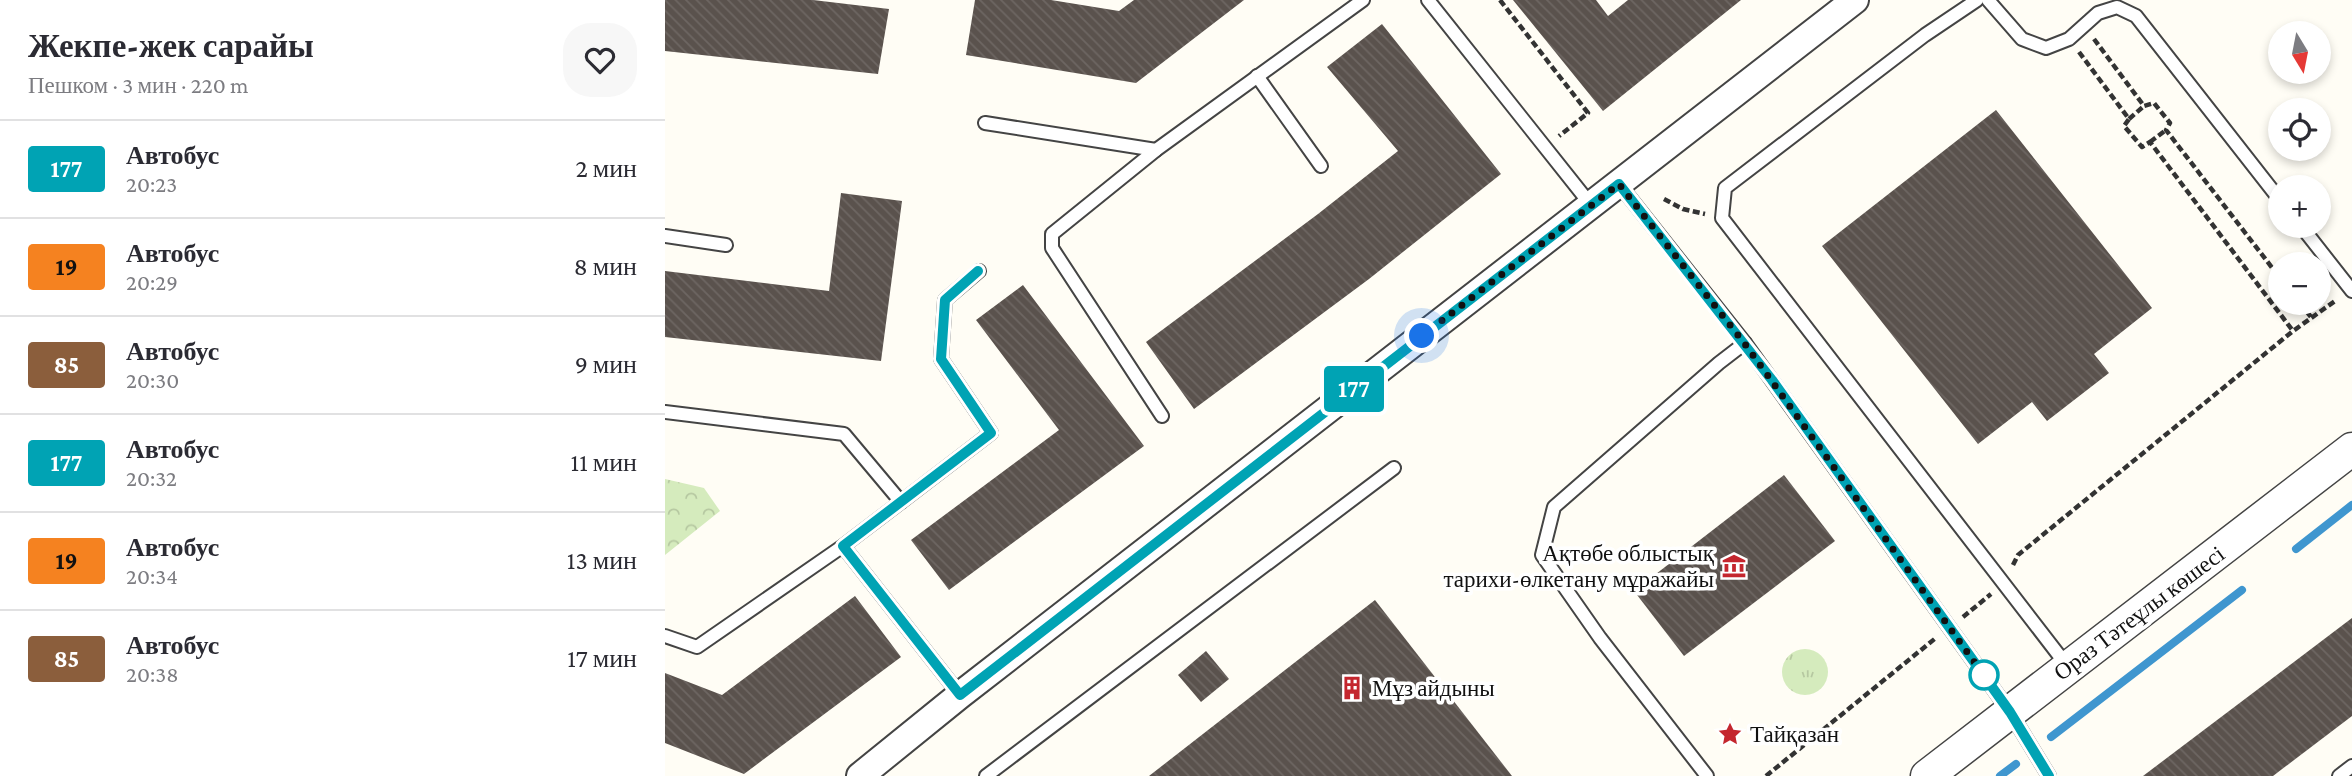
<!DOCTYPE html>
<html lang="ru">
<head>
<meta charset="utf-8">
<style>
  body { margin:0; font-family:"Crimson Pro",serif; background:#f7f7f7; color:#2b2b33; height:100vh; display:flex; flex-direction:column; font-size:26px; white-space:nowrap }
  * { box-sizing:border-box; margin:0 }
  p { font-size:23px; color:#7c7c81 }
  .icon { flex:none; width:38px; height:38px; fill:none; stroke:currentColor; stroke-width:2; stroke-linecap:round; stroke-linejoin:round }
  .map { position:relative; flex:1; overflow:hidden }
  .drawer { display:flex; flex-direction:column; background:#fff; width:665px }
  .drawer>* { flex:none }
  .badge { padding:0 14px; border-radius:5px; font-size:24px; line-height:46px }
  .needle { width:46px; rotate:170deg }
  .controls { position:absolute; left:1603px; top:21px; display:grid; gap:14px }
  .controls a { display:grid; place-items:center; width:63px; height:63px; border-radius:50%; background:#fff; box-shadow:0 4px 10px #0003; font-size:35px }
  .you { position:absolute; width:35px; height:35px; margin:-18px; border:5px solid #fff; border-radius:50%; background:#1a73e8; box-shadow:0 0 0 10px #1a73e833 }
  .map>.badge { position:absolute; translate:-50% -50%; box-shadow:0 0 0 4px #fff }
  .round { display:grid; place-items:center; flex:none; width:74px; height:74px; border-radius:28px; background:#f7f7f7 }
  .head { display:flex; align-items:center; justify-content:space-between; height:119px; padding:0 28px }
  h1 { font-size:33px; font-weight:800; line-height:52px }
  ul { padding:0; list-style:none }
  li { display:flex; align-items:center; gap:21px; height:98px; padding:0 28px; border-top:2px solid #e1e1e2 }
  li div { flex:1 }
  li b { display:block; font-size:26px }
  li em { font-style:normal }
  li .badge { min-width:77px; font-weight:700; text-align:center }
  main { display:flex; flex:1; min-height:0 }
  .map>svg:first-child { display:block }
  .grass { fill:url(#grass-tufts) }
  .park { fill:url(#park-crowns) }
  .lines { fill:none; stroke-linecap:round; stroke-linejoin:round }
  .stream { stroke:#3f96cf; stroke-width:8 }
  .building { fill:url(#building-back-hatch) }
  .service-casing { stroke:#444; stroke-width:16 }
  .minor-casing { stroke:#444; stroke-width:30 }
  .tertiary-casing { stroke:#444; stroke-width:35 }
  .path { stroke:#333; stroke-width:4.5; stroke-dasharray:7 3.5; stroke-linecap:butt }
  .service { stroke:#fff; stroke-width:12 }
  .minor { stroke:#fff; stroke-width:26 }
  .tertiary { stroke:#fff; stroke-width:32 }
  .line-casing { stroke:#fff; stroke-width:16 }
  .line { stroke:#00a3b4; stroke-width:10 }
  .walk { stroke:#111; stroke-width:7; stroke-dasharray:0 12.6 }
  .stop-dot { fill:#fff; stroke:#00a3b4; stroke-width:3.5 }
  .labels { text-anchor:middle; stroke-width:7; stroke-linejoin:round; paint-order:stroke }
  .poi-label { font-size:23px; fill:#111; stroke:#fff; text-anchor:start }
  .street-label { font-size:23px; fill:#111; stroke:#fff }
</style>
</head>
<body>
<main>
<section class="drawer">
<div class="head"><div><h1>Жекпе-жек сарайы</h1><p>Пешком · 3 мин · 220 m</p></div><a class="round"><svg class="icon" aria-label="heart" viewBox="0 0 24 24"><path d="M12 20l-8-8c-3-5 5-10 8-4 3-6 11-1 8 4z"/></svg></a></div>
<ul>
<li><span class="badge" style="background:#00a3b4;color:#fff">177</span><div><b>Автобус</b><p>20:23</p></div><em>2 мин</em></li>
<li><span class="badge" style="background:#f58220;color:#111">19</span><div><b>Автобус</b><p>20:29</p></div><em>8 мин</em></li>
<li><span class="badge" style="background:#8b5e3c;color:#fff">85</span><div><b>Автобус</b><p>20:30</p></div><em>9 мин</em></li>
<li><span class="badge" style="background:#00a3b4;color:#fff">177</span><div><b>Автобус</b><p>20:32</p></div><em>11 мин</em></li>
<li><span class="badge" style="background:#f58220;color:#111">19</span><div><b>Автобус</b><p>20:34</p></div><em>13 мин</em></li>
<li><span class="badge" style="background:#8b5e3c;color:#fff">85</span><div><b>Автобус</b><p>20:38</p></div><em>17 мин</em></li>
</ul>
</section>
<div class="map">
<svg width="1687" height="776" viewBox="0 0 1687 776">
  <defs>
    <pattern id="grass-tufts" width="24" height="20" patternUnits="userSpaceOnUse" patternTransform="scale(1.75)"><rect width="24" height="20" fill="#d5ebbd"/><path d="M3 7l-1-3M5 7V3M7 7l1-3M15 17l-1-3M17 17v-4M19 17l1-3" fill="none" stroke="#b6c8a1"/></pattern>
    <pattern id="park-crowns" width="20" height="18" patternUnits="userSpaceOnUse" patternTransform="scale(1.75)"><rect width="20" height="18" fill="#d5ebbd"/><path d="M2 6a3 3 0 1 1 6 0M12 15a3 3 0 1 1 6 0" fill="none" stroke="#b6c8a1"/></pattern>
    <pattern id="building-back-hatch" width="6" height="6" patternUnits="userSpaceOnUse" patternTransform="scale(1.75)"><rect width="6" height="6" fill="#5a524d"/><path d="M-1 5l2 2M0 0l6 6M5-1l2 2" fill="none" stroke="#6d6662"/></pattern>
  </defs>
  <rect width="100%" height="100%" fill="#fffdf5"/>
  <!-- grass -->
  <circle class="grass" cx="1140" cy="672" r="23"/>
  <!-- park -->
  <polygon class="park" points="0,479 39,488 55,511 0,555"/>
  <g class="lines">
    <!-- stream -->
    <g class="stream">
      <polyline points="1631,549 1687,505"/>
      <polyline points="1386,737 1577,590"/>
      <polyline points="1335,776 1351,764"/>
    </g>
  </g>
  <!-- building -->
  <g class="building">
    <polygon points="0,0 148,0 224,9 213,74 0,51"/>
    <polygon points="310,0 386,0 454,11 469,0 579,0 471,83 301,55"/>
    <polygon points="848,0 931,0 943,16 963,0 1076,0 938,111"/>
    <polygon points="717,24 836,174 704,279 529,409 481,342 653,214 733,151 662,67"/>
    <polygon points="1331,110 1487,308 1429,354 1444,373 1382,421 1367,402 1313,444 1157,246"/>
    <polygon points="176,193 237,201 216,361 0,337 0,271 164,291"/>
    <polygon points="358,285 479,446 284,590 246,540 394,430 311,320"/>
    <polygon points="1119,475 1170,541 1019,656 969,591"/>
    <polygon points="190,596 236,657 79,774 0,743 0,673 57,695"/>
    <polygon points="710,600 847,776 484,776"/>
    <polygon points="1687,618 1687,716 1608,776 1478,776"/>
    <polygon points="541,651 564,679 536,702 513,675"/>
  </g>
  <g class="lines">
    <!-- service casing -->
    <g class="service-casing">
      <g id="service">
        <polyline points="763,0 926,205"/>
        <polyline points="1312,0 1260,35 1060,188 1057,218 1403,667"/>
        <polyline points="1323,0 1357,39 1381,48 1404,39 1433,13 1452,7 1471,16 1615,200"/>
        <polyline points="592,76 656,166"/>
        <polyline points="320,123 491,150"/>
        <polyline points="954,184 1080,343"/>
        <polyline points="1636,226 1687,291"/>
        <polyline points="0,236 61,245"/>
        <polyline points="0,412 179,434 236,502 178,546 32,647 0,636"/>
        <polyline points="497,416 387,248 387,234 491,150 698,0"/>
        <polyline points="236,502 326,433 276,359 280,300 314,271"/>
        <polyline points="178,546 295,695"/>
        <polyline points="321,776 729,468"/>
        <polyline points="1042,776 935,638 877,555 889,507 1054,363 1080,343 1345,712 1384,776"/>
        <polyline points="1674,776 1687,766"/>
      </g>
    </g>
    <!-- minor casing -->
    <g class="minor-casing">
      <polyline id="minor" points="195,776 295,695 1190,0"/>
    </g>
    <!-- tertiary casing -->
    <g class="tertiary-casing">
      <polyline id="tertiary" points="1262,776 1687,449"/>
    </g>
    <!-- path -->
    <g class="path">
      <polyline points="835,0 923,113 894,136"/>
      <polyline points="1429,39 1479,106 1489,103 1505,123 1501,130 1615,278"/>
      <polyline points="1414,52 1464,119 1459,126 1477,147 1485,142 1628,331"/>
      <polyline points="1464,119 1479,106"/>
      <polyline points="1485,142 1501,130"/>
      <polyline points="999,199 1018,209 1040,214"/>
      <polyline points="1635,303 1646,317"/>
      <polyline points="1348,565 1353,555 1628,331 1670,301"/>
      <polyline points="1298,617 1326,594"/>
      <polyline points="1101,776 1272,637"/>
    </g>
    <!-- service -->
    <use href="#service" class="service"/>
    <!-- minor -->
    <use href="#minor" class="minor"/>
    <!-- tertiary -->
    <use href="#tertiary" class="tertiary"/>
  </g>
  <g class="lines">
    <!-- line casing -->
    <g class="line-casing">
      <polyline id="line" points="313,271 280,300 276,359 326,433 178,546 295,695 954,184 1107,380 1345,712 1384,776"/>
    </g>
    <!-- line -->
    <use href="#line" class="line"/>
    <!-- walk -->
    <polyline class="walk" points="757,336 954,184 1080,344 1323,681 1319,675"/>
  </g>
  <!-- icons -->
  <defs>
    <g id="museum-bare" transform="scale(1.89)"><path d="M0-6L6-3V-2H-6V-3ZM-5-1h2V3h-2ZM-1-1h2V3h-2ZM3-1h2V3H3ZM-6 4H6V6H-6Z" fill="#c4262e" stroke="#fff" stroke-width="2.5" paint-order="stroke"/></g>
    <g id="building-bare" transform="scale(1.89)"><path d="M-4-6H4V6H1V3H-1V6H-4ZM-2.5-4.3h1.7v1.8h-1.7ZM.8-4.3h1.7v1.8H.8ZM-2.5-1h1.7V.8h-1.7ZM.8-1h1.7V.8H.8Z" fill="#c4262e" stroke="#fff" stroke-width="2.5" paint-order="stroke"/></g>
    <g id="sight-bare" transform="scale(1.89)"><path d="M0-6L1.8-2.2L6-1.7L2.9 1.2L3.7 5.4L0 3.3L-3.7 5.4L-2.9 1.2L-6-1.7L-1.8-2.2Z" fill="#c4262e" stroke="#fff" stroke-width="2.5" paint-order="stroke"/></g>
  </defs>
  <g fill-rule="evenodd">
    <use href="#museum-bare" x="1069" y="566"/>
    <use href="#building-bare" x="687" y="688"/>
    <use href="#sight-bare" x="1065" y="734"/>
  </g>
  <!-- markers -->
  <circle class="stop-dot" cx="1319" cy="675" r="14"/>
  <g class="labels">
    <!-- poi labels -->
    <g class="poi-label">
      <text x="1049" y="561" text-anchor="end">Ақтөбе облыстық<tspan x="1049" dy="26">тарихи-өлкетану мұражайы</tspan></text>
      <text x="707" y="696">Мұз айдыны</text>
      <text x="1085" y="742">Тайқазан</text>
    </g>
    <!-- street labels -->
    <g class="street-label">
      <text transform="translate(1474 613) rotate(-37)" y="8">Ораз Тәтеұлы көшесі</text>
    </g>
  </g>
</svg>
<div class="controls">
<a><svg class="needle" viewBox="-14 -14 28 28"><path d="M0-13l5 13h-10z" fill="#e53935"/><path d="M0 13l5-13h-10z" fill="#7c7c81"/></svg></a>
<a><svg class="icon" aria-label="locate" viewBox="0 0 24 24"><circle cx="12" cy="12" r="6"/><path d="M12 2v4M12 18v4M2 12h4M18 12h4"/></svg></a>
<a>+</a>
<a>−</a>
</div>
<div class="you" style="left:757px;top:336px"></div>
<b class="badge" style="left:689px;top:389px;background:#00a3b4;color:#fff">177</b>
</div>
</main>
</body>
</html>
